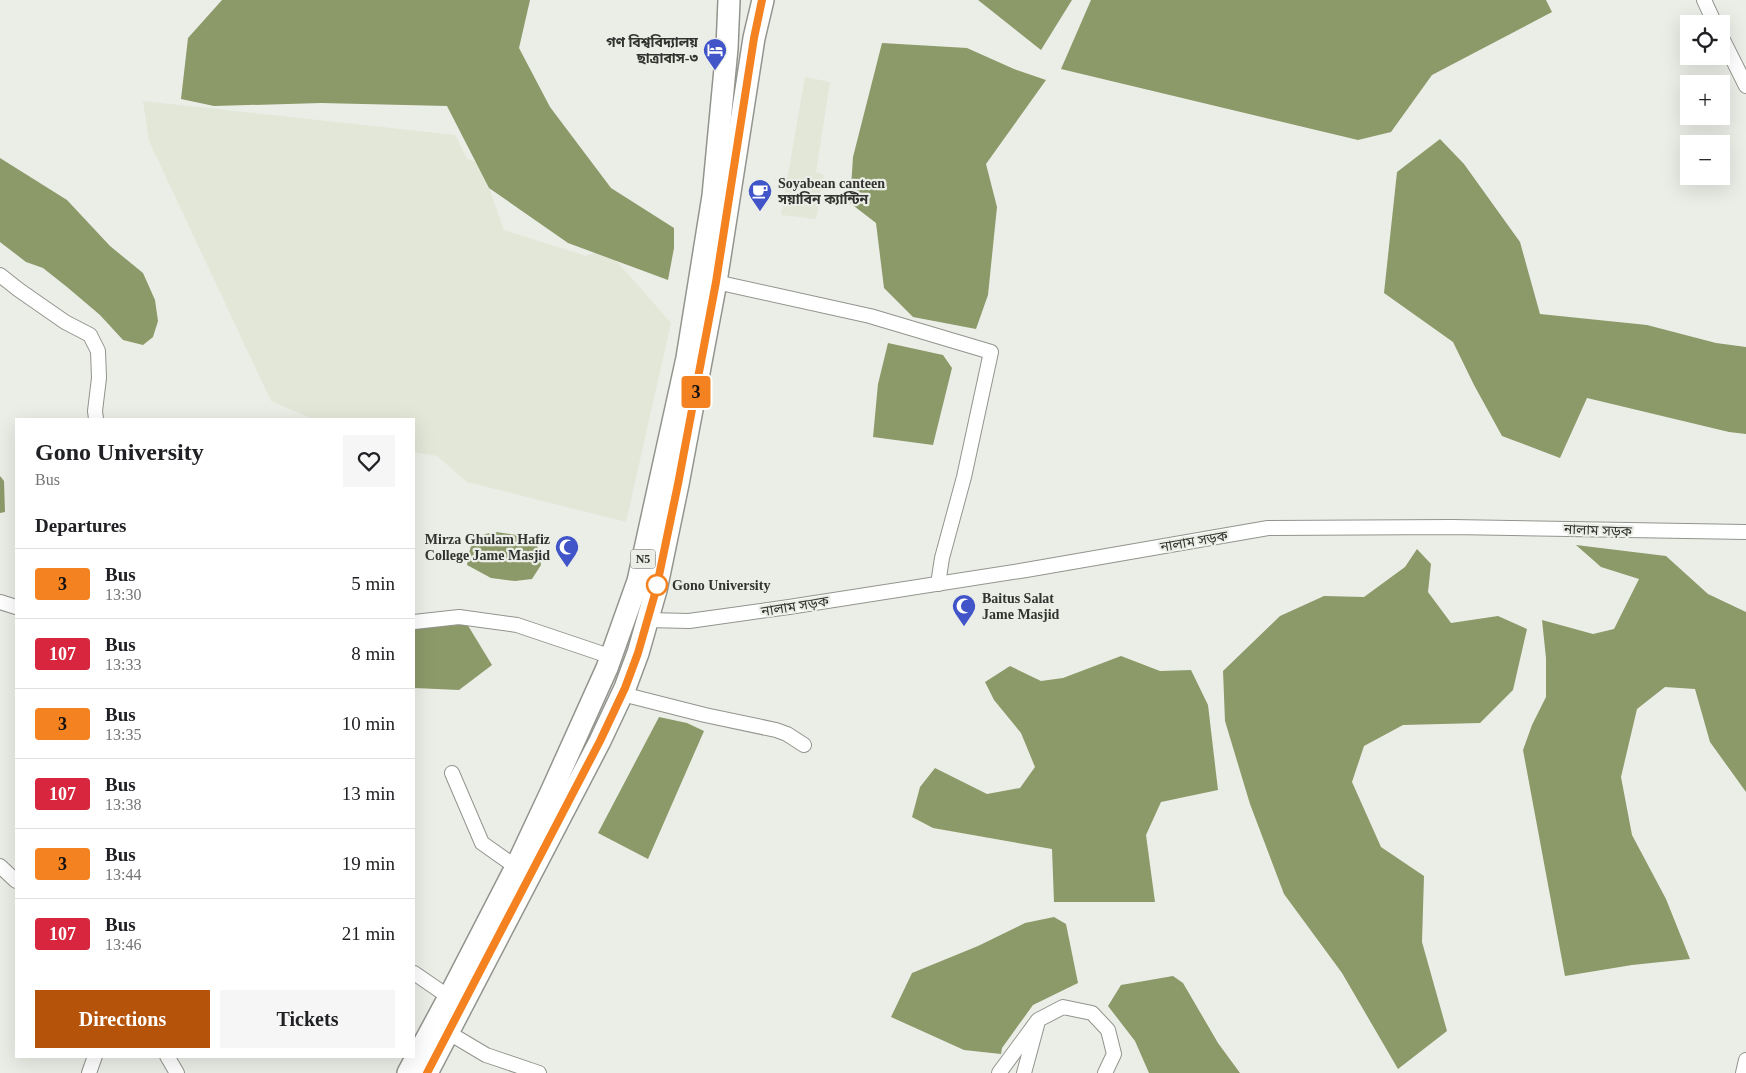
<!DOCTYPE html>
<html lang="en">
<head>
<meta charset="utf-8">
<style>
  body { margin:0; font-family:"Times New Roman","Noto Sans Bengali",serif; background:#f6f6f6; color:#202124; height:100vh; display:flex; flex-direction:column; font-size:19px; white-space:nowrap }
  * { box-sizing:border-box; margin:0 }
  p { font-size:16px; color:#757577 }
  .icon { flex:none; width:28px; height:28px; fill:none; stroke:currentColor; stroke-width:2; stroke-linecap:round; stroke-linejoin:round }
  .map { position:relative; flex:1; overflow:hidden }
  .side { position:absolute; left:15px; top:418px; width:400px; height:640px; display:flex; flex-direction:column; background:#fff; border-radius:0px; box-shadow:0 5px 20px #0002 }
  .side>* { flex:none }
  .badge { padding:0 10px; border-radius:4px; font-size:18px; line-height:32px }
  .controls { position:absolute; left:1680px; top:15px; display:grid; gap:10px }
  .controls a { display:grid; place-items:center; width:50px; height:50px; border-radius:0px; background:#fff; box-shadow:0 5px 20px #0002; font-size:25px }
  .map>.badge { position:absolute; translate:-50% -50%; box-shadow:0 0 0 2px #fff }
  h2 { padding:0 20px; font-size:19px; line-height:45px }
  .round { display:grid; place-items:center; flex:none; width:52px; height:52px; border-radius:0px; background:#f6f6f6 }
  .summary { display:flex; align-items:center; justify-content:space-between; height:85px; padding:0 20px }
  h1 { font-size:24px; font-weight:600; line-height:38px }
  .cta { display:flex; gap:10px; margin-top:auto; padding:10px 20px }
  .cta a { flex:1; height:58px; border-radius:0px; background:#b45309; color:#fff; font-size:20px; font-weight:600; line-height:58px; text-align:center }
  .cta a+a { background:#f6f6f6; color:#202124 }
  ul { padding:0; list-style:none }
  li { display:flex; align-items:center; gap:15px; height:70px; padding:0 20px; border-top:1px solid #e0e0e0 }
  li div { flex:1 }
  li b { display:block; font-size:19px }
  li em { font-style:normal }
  li .badge { min-width:55px; font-weight:700; text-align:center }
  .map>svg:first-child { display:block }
  .built { fill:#e2e7d8 }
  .water { fill:#8c9969 }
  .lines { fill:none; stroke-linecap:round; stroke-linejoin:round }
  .minor-casing { stroke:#92948d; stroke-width:16 }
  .highway-casing { stroke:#92948d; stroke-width:24 }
  .minor { stroke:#fff; stroke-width:14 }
  .highway { stroke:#fff; stroke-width:21 }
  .line-casing { stroke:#fff; stroke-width:11 }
  .line { stroke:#f58220; stroke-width:8 }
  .stop-dot { fill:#fff; stroke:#f58220; stroke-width:2.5 }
  .labels { text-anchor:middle; stroke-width:4.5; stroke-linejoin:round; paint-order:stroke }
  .shield { fill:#ebeee7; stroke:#6a6b67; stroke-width:1 }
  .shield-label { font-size:12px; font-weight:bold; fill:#323330 }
  .poi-label { font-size:14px; font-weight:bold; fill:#323330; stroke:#ebeee7; text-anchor:end }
  .street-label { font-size:14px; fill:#323330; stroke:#ebeee7 }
  .stop-label { font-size:14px; font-weight:bold; fill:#323330; stroke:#ebeee7; text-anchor:start }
</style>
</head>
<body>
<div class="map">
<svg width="1746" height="1073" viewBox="0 0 1746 1073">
  <rect width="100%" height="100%" fill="#ebeee7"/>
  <!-- built -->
  <g class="built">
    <polygon points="805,77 830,82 816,172 824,175 816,219 781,215"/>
    <polygon points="143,101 455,135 467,159 480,163 504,230 586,256 605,248 671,323 626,522 467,482 437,456 414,452 414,419 313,419 271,401 149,141"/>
  </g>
  <!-- water -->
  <g class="water">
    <polygon points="222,0 530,0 519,48 550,107 611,188 674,228 674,248 668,280 568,243 489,188 447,106 321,103 214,106 181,99 188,38"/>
    <polygon points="978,0 1072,0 1041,50"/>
    <polygon points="1091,0 1546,0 1552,12 1432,75 1391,132 1358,140 1061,69"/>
    <polygon points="882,43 967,48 1014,69 1046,80 986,164 997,207 988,295 976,329 913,317 884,288 876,223 850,203 853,157"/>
    <polygon points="1440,139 1464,164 1520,242 1540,314 1647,325 1716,343 1746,347 1746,434 1729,432 1587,398 1560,458 1502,436 1474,385 1453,342 1384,293 1397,172"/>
    <polygon points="0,158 67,200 110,246 143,273 155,300 158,321 153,337 143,345 123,340 100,315 67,287 43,268 26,262 0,242"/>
    <polygon points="888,343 943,355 952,368 933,445 873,437 878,384"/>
    <polygon points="0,476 4,481 5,512 0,513"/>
    <path d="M 496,532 L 523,536 L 534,541 L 538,548 L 541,565 L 532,579 L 515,581 L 491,578 L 467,565 C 471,542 471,536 496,532 Z"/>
    <polygon points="1576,545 1666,556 1708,594 1746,612 1746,792 1710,742 1695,689 1665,687 1637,709 1621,777 1632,835 1666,899 1690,959 1632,965 1565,976 1523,750 1532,725 1546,697 1546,658 1542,620 1593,634 1614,629 1639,579 1601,567"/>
    <polygon points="1417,549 1431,564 1428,592 1451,623 1498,616 1527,629 1513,690 1480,723 1403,725 1364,746 1352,782 1381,847 1424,876 1422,942 1447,1031 1398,1069 1342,973 1284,894 1250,804 1225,721 1223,671 1280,616 1324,596 1364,597 1405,567"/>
    <polygon points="467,624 492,665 459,690 414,688 414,629"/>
    <polygon points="1121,656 1160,671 1191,670 1208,705 1218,790 1161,802 1146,835 1155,902 1054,902 1052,849 933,828 912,817 920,787 935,768 987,794 1020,788 1035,767 1021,733 994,700 985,682 1010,666 1041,681 1063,678"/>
    <polygon points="659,717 687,723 704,731 648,859 598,833"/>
    <polygon points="1054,917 1066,924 1078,983 1033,1005 1002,1048 1001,1054 964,1050 891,1017 912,973 978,946 1025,923"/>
    <polygon points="1173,976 1183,983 1218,1043 1240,1073 1149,1073 1135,1041 1108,1006 1121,985"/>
  </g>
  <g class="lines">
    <!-- minor casing -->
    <g class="minor-casing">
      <g id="minor">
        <polyline points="1704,0 1715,24"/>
        <polyline points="1721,36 1746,86"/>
        <polyline points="0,275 19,290 65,322 90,335 98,351 99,378 95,411 96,419"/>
        <polyline points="716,282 870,316 991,352 964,477 942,558 938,584"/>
        <polyline points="0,602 16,607"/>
        <polyline points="648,620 689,621 789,607 1026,570 1268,528 1452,527 1746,532"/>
        <polyline points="414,622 459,617 517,625 612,657"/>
        <polyline points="622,694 705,715 776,730 787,734 804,745"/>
        <polyline points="452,773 482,843 516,867"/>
        <polyline points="0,866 16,881"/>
        <polyline points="414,973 449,997"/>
        <polyline points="449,1033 486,1055 539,1073"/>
        <polyline points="167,1056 177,1073"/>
        <polyline points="89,1073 95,1056"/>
        <polyline points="999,1073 1038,1020 1063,1007 1092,1013 1108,1030 1114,1054 1105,1073"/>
        <polyline points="1024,1073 1037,1025"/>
        <polyline points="1743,1073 1746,1060"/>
      </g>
    </g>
    <!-- highway casing -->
    <g class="highway-casing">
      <g id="highway">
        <polyline points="408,1073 449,997 516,867 552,790 607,668 638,581 687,358 713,196 727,48 729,0"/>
        <polyline points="427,1073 600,741 625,688 638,653 656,590 678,484 716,282 754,38 763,0"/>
      </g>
    </g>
    <!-- minor -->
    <use href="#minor" class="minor"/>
    <!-- highway -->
    <use href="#highway" class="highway"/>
  </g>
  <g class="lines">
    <!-- line casing -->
    <g class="line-casing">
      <polyline id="line" points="427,1073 600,741 625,688 638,653 656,590 678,484 716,282 754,38 762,0"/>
    </g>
    <!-- line -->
    <use href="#line" class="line"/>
  </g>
  <!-- icons -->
  <defs>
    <g id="hotel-pin" transform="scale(1.25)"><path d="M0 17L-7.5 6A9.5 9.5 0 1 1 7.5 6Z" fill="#4155c9" stroke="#ebeee7"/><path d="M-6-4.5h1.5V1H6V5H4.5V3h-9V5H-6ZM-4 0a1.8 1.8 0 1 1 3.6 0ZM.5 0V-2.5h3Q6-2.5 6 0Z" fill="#fff"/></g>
    <g id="cafe-pin" transform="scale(1.25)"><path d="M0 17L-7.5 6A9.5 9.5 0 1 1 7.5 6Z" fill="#4155c9" stroke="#ebeee7"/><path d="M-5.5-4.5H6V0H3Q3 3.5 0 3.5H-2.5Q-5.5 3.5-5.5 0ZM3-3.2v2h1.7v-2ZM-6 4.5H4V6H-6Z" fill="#fff"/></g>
    <g id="mosque-pin" transform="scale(1.25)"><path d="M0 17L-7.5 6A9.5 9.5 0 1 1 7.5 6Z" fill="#4155c9" stroke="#ebeee7"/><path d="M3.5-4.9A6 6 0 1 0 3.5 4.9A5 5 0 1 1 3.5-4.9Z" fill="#fff"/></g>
  </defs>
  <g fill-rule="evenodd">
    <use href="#hotel-pin" x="715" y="50"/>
    <use href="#cafe-pin" x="760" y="191"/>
    <use href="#mosque-pin" x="567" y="547"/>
    <use href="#mosque-pin" x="964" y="606"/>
  </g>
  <!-- markers -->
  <circle class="stop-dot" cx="657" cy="585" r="10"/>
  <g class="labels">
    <!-- shield labels -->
    <rect class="shield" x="630.5" y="549.5" width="25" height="19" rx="4"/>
    <g class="shield-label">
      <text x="643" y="563">N5</text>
    </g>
    <!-- poi labels -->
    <g class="poi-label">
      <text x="698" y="47">গণ বিশ্ববিদ্যালয়<tspan x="698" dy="16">ছাত্রাবাস-৩</tspan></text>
      <text x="778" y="188" text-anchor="start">Soyabean canteen<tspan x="778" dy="16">সয়াবিন ক্যান্টিন</tspan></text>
      <text x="550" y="544">Mirza Ghulam Hafiz<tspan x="550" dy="16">College Jame Masjid</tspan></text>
      <text x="982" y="603" text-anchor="start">Baitus Salat<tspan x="982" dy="16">Jame Masjid</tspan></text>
    </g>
    <!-- street labels -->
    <g class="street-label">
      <text transform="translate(1598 530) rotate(2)" y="5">নালাম সড়ক</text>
      <text transform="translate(1194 541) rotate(-10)" y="5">নালাম সড়ক</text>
      <text transform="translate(795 606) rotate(-9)" y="5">নালাম সড়ক</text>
    </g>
    <!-- stop labels -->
    <g class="stop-label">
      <text x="672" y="590">Gono University</text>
    </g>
  </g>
</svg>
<div class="controls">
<a><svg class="icon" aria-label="locate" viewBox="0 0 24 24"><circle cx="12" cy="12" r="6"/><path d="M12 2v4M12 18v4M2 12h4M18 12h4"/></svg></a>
<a>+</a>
<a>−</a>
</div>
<b class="badge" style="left:696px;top:392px;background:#f58220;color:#111">3</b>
<section class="side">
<div class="summary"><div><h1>Gono University</h1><p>Bus</p></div><a class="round"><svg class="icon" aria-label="heart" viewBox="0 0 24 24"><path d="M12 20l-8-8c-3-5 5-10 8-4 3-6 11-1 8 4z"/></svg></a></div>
<h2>Departures</h2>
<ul>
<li><span class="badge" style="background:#f58220;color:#111">3</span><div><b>Bus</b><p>13:30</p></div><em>5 min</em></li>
<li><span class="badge" style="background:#d7263d;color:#fff">107</span><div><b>Bus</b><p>13:33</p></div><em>8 min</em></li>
<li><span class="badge" style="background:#f58220;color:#111">3</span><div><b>Bus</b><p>13:35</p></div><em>10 min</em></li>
<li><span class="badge" style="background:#d7263d;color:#fff">107</span><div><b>Bus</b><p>13:38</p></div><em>13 min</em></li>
<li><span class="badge" style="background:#f58220;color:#111">3</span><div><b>Bus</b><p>13:44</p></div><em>19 min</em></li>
<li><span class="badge" style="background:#d7263d;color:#fff">107</span><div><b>Bus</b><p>13:46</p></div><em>21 min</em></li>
</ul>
<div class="cta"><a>Directions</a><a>Tickets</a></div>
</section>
</div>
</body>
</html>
